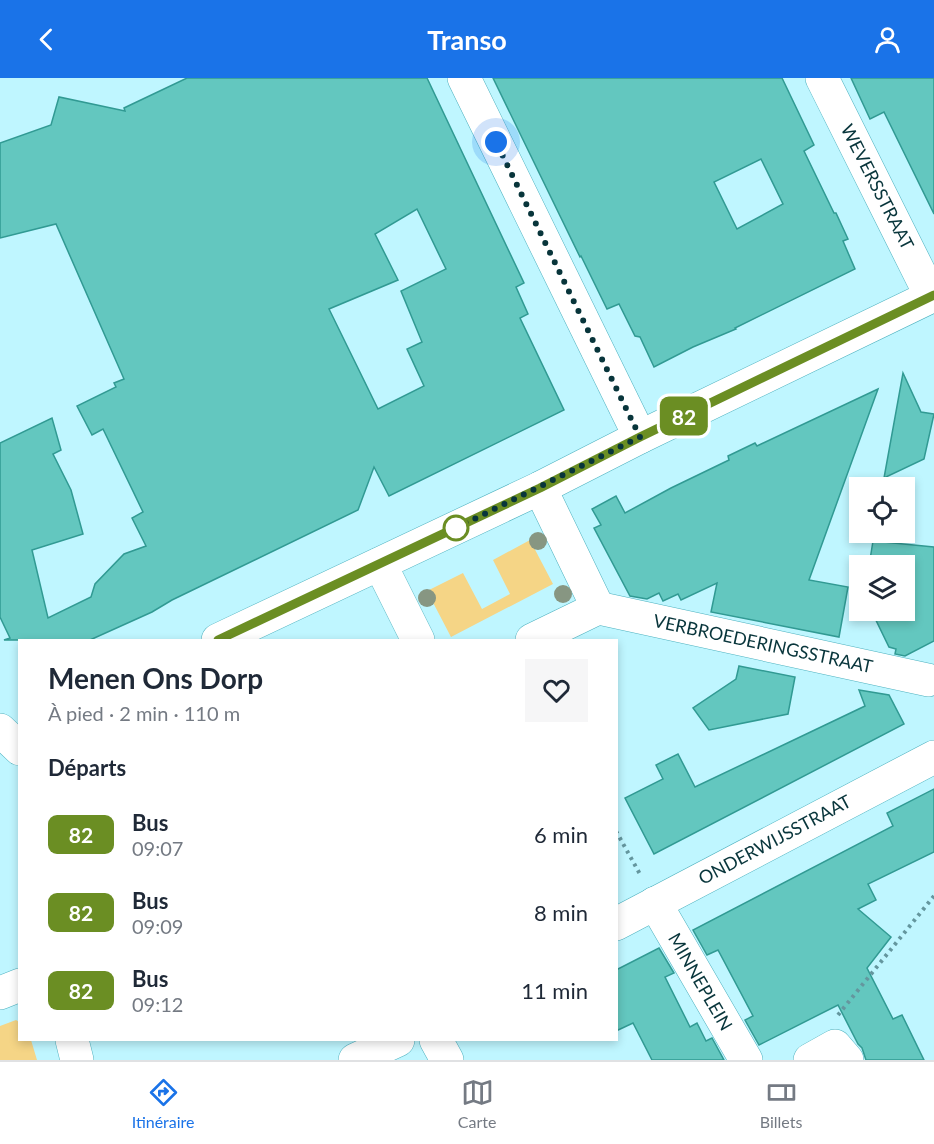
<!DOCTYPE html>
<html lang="fr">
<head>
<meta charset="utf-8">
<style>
  body { margin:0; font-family:Lato,sans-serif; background:#f6f6f7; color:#1f2937; height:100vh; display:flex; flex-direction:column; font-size:22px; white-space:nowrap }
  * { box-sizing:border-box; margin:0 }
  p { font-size:20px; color:#747a83 }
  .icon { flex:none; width:33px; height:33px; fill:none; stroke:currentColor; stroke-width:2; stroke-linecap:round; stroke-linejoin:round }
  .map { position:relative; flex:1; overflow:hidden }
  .side { position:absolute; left:18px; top:561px; width:600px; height:402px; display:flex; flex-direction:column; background:#fff; border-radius:0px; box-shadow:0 3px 9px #0003 }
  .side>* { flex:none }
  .badge { padding:0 12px; border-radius:9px; font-size:21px; line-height:39px }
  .fabs { position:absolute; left:849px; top:399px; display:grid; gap:12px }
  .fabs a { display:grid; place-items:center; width:66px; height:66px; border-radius:0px; background:#fff; box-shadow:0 3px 9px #0003; font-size:30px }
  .you { position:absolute; width:30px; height:30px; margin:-15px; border:4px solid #fff; border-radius:50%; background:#1a73e8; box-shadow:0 0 0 9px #1a73e833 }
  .map>.badge { position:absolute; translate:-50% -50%; box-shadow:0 0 0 3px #fff }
  h2 { padding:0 30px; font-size:22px; line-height:54px }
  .round { display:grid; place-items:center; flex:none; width:63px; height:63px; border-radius:0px; background:#f6f6f7 }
  .overview { display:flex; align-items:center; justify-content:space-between; height:102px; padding:0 30px }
  h1 { font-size:28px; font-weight:700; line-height:45px }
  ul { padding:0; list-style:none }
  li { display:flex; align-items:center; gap:18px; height:78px; padding:0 30px }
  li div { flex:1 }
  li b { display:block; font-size:22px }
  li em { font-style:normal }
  li .badge { min-width:66px; font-weight:700; text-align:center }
  header { display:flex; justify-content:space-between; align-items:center; height:78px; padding:0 30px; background:#1a73e8; color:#fff; font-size:27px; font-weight:700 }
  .menu { display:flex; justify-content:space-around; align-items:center; height:84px; border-top:2px solid #e0e1e3; background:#fff; font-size:16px; color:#747a83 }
  .menu a { display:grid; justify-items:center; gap:3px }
  .menu .active { color:#1a73e8 }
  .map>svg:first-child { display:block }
  .green { fill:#f5d586 }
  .building { fill:#63c7bf; stroke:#319a93; stroke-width:1.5; fill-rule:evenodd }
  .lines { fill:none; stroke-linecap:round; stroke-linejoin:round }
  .minor-casing { stroke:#4db1bf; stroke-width:34 }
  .path { stroke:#64969e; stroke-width:4; stroke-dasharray:3 4.5; stroke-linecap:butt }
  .minor { stroke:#fff; stroke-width:33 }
  .tree { fill:#879682 }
  .line-casing { stroke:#fff; stroke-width:14 }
  .line { stroke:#6b8e23; stroke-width:9 }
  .walk { stroke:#08353b; stroke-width:6; stroke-dasharray:0 10.8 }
  .stop-dot { fill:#fff; stroke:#6b8e23; stroke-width:3 }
  .labels { text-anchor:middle; stroke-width:4.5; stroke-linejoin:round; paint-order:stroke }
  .street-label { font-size:18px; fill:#08353b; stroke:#fff }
</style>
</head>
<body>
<header><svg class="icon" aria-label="back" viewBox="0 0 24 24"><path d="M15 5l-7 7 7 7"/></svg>Transo<svg class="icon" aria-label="person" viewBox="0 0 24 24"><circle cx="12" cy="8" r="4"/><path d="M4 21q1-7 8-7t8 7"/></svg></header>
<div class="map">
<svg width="934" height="982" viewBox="0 0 934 982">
  <rect width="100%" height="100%" fill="#bff6ff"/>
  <!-- green -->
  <g class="green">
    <polygon points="530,462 553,506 451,559 427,513 463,495 482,531 510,516 493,482"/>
    <polygon points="16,942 19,944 20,962 31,962 37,982 0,982 0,948"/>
  </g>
  <!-- building -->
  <g class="building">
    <path d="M 187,0 L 427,0 L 524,205 L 516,209 L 528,236 L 520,240 L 564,332 L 389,418 L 374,389 L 358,432 L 172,522 L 152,534 L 90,562 L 4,562 L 10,560 L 0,539 L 0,365 L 52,340 L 61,372 L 53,376 L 71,412 L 83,456 L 32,472 L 48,540 L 91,519 L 95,506 L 124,476 L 146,468 L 132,440 L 143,434 L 103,351 L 92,357 L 77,328 L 116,309 L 114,305 L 124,301 L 56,146 L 0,160 L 0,65 L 51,47 L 59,19 L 125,33 L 124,30 ZM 417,131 L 446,191 L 401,213 L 422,264 L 407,271 L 424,308 L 378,331 L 329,231 L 398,202 L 375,156 Z"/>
    <path d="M 493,0 L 782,0 L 814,67 L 804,73 L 834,135 L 836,135 L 848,161 L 843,163 L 855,191 L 735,250 L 736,251 L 693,269 L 654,289 L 640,259 L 635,258 L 619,226 L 607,231 L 581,178 L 580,179 ZM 761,81 L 783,126 L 737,151 L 714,104 Z"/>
    <polygon points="851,0 934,0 934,136 884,34 870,41"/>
    <polygon points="903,295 921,334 934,336 924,381 884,400"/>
    <polygon points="878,311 809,502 848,509 839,559 711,534 717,505 681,522 678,516 663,523 659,515 647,521 630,518 594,450 601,447 592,431 616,418 625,435 671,410 729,382 728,378 755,365 757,368"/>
    <polygon points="873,463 934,469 934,563 905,578 895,576 896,571 889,569 871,532 904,532 904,488 869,488"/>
    <polygon points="739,588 795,599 788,636 709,652 693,630 736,601"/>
    <polygon points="859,612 889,617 904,646 654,776 625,720 663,701 656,687 678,676 695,709 865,628"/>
    <polygon points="934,711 934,774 868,806 876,822 858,831 891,859 867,890 893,941 902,937 924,982 866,982 862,970 858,966 838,927 759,967 745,942 753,938 718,872 707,877 693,852 893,748 887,735"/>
    <polygon points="659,870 674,895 665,899 690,949 697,945 706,963 712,960 724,982 652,982 633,945 616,953 616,892"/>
  </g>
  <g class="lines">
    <!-- minor casing -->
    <g class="minor-casing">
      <g id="minor">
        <polyline points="464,0 640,359"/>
        <polyline points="822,0 931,218"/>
        <polyline points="380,486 418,562"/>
        <polyline points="598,530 928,602"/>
        <polyline points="218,562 540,410 640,359 934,217"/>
        <polyline points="532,562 598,530 540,410"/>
        <polyline points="0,652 20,671"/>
        <polyline points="655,825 746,982"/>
        <polyline points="616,846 934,679"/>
        <polyline points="0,915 20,907"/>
        <polyline points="72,962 77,982"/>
        <polyline points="436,962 447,982"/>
        <polyline points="355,982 398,962"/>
        <polyline points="810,982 835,968 847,982"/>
      </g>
    </g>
    <!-- path -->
    <g class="path">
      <polyline points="616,753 641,798"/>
      <polyline points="838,937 934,818"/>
    </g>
    <!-- minor -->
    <use href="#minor" class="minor"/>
  </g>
  <!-- trees -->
  <g class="tree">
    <circle cx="538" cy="463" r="9"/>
    <circle cx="563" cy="516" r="9"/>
    <circle cx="427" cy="520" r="9"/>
  </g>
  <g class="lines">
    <!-- line casing -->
    <g class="line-casing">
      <polyline id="line" points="218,562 540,410 640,359 934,217"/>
    </g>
    <!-- line -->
    <use href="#line" class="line"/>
    <!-- walk -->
    <polyline class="walk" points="456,450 640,359 496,64"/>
  </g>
  <!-- markers -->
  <circle class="stop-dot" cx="456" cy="450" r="12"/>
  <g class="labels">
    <!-- street labels -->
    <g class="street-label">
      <text transform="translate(877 109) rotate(63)" y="6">WEVERSSTRAAT</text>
      <text transform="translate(763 566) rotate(12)" y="6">VERBROEDERINGSSTRAAT</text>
      <text transform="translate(775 762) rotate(-28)" y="6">ONDERWIJSSTRAAT</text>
      <text transform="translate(700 904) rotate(60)" y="6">MINNEPLEIN</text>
    </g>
  </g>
</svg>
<div class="fabs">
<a><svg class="icon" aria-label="locate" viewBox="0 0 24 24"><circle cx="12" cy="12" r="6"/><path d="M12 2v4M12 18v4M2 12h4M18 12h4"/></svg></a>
<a><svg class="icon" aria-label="layers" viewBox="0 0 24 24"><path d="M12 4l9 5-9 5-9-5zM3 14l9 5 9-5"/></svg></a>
</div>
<div class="you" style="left:496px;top:64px"></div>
<b class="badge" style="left:684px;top:338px;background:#6b8e23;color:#fff">82</b>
<section class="side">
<div class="overview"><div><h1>Menen Ons Dorp</h1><p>À pied · 2 min · 110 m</p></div><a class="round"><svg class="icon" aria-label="heart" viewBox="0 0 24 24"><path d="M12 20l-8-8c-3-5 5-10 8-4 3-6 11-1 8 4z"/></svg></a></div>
<h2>Départs</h2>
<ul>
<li><span class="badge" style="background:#6b8e23;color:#fff">82</span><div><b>Bus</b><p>09:07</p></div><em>6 min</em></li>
<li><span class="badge" style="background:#6b8e23;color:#fff">82</span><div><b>Bus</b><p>09:09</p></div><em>8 min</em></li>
<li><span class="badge" style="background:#6b8e23;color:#fff">82</span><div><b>Bus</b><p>09:12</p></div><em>11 min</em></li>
</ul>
</section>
</div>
<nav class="menu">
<a class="active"><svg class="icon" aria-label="directions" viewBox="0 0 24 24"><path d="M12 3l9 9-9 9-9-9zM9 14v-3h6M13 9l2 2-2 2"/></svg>Itinéraire</a>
<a><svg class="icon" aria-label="map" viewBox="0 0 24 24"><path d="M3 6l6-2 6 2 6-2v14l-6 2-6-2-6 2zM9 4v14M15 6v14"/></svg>Carte</a>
<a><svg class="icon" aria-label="tickets" viewBox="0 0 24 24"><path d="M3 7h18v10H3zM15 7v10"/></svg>Billets</a>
</nav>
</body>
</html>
